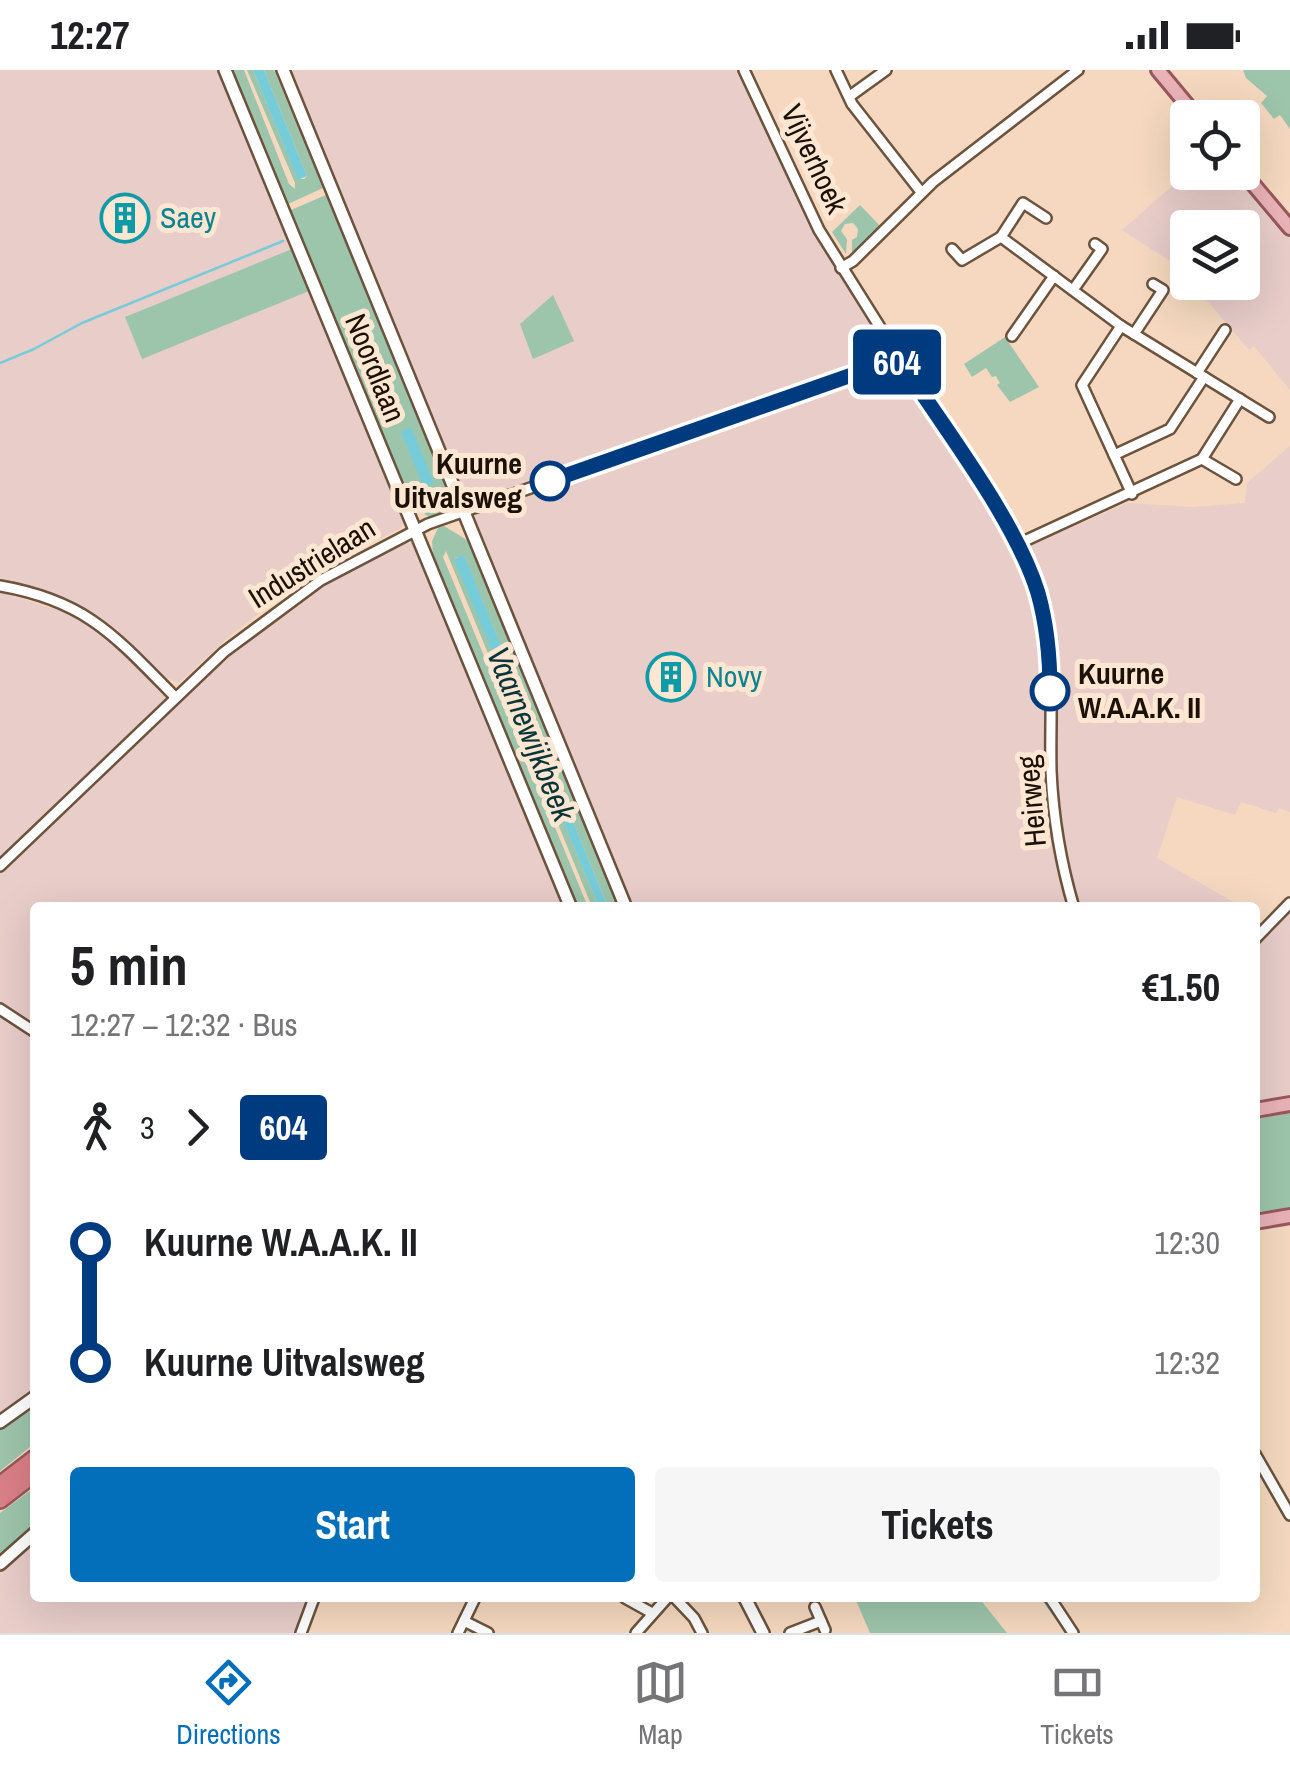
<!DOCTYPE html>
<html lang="en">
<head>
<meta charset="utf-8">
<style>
  body { margin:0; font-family:"Archivo Narrow",sans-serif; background:#f6f6f6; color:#202124; height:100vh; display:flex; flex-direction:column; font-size:38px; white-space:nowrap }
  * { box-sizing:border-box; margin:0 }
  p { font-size:32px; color:#757577 }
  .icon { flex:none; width:55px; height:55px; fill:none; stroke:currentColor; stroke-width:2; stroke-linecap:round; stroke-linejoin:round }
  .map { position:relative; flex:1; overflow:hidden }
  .drawer { position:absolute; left:30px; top:832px; width:1230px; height:700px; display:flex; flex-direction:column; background:#fff; border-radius:10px; box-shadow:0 10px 40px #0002 }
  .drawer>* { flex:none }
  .badge { padding:0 20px; border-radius:8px; font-size:35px; line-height:65px }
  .fabs { position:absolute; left:1170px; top:30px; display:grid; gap:20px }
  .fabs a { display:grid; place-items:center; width:90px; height:90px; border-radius:10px; background:#fff; box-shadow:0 10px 40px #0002; font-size:50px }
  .map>.badge { position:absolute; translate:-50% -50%; box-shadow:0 0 0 5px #fff }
  .legs { display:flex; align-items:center; gap:15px; height:110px; padding:0 40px; font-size:32px }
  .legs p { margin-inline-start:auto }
  .overview { display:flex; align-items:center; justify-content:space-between; height:170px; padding:0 40px }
  h1 { font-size:55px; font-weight:700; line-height:75px }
  .action { display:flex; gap:20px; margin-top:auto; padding:20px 40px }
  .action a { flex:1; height:115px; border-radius:10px; background:#036fba; color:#fff; font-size:40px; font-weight:700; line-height:115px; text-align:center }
  .action a+a { background:#f6f6f6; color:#202124 }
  ul { padding:0 40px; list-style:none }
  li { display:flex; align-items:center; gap:35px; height:120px; font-size:38px }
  li i { display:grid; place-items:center; width:15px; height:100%; margin:0 12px; background:currentColor }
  li i::after { content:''; width:25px; height:25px; margin:-12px; border:8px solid; border-radius:50%; background:#fff }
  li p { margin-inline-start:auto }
  li:first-child i { background:linear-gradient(#0000 50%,currentColor 0) }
  li:last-child i { background:linear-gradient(currentColor 50%,#0000 0) }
  .status { display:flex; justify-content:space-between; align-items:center; height:70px; padding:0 50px; background:#fff; direction:ltr }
  .status svg { height:28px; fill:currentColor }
  .dock { display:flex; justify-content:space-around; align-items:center; height:140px; border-top:2px solid #e0e0e0; background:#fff; font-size:28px; color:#757577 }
  .dock a { display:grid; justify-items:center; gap:5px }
  .dock .current { color:#036fba }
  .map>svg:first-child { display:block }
  .industrial { fill:#e8cdc9 }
  .green { fill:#9dc5ab }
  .water { fill:#77ccd9 }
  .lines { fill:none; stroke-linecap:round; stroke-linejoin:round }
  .stream { stroke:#77ccd9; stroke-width:2.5 }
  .street-casing { stroke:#6b533d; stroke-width:14 }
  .secondary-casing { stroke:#6b533d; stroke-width:16 }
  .primary-casing { stroke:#97585b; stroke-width:18 }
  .highway-casing { stroke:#97585b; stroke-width:20 }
  .street { stroke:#fff; stroke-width:9 }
  .secondary { stroke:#fff; stroke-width:11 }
  .primary { stroke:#e9b2b7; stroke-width:12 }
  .highway { stroke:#da7f87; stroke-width:15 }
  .line-1-casing { stroke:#fff; stroke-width:22 }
  .line-1 { stroke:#003b80; stroke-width:15 }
  .stop-1-dot { fill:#fff; stroke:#003b80; stroke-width:5 }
  .labels { text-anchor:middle; stroke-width:10; stroke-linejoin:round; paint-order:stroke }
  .street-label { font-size:30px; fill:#1b1108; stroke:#fee7d2 }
  .culture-label { font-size:30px; fill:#0d838f; stroke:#fee7d2; text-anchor:start }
  .stop-label { font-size:30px; font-weight:bold; fill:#1b1108; stroke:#fee7d2; text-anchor:end }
  .water-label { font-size:32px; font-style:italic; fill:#0a353a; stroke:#fee7d2 }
</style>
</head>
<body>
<div class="status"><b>12:27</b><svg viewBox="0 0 49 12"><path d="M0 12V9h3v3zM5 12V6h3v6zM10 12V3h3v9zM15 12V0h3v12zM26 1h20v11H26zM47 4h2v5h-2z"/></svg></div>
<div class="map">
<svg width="1290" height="1563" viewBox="0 0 1290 1563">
  <rect width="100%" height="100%" fill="#f5d8bf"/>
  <!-- industrial -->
  <g class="industrial">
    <polygon points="0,0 223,0 377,375 404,451 401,458 358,480 284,525 233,563 179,613 164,607 114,557 77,533 40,519 0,510"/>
    <polygon points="285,0 740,0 819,166 879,263 884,284 877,292 468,432 463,430"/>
    <polygon points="1188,102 1235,103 1290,167 1290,320 1254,276 1249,280 1202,225 1206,219 1200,213 1242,212 1242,158 1188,158 1187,202 1122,160"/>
    <polygon points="887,299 900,300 909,309 1024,495 1044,579 1048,736 1056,789 1070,837 632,837 473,449 478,442 732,351"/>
    <polygon points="1290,376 1290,742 1279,738 1276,743 1241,732 1235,745 1177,727 1157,788 1242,837 1079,837 1061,755 1055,704 1056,590 1043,520 1027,476 1128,433 1193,437 1245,433 1247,413"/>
    <polygon points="402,472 415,474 567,837 35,838 35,956 0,932 0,803 238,576 317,518"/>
    <polygon points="0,522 77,546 109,568 166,629 0,790"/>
    <polygon points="1290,843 1290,1028 1255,1033 1255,877"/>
    <polygon points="0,945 35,968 35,1320 0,1343"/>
    <polygon points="35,1472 35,1528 307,1528 294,1563 0,1563 0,1504"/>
  </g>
  <!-- green -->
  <g class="green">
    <polygon points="233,0 244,0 289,114 295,119 295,113 247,0 253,0 298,109 304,109 307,106 264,0 274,0 323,118 288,134"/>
    <polygon points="1243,0 1290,0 1290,59 1280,45 1274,49 1261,33 1267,26 1246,8"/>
    <polygon points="326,125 451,429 448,441 430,448 412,434 291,140"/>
    <polygon points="860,135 881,157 852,185 852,170 857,167 858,159 853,153 845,154 841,161 847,169 846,184 832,162"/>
    <polygon points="292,179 309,221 142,289 125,247"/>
    <polygon points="553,225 574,271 533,289 520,254"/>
    <polygon points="1005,267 1039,317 1010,332 997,315 1000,313 996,306 992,307 986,298 972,307 964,294"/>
    <polygon points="444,456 467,470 619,837 608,837 464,486 455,488 599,837 592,837 446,481 443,487 588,837 577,837 433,485 432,471 438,458"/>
    <polygon points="1290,1043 1290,1141 1255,1146 1255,1049"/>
    <polygon points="35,1332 35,1373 0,1401 0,1357"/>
    <polygon points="35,1417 35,1457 0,1487 0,1443"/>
    <polygon points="855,1528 979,1528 1007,1563 870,1563"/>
  </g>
  <!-- water -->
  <g class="water">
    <polygon points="253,0 264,0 307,106 298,110"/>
    <polygon points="411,357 434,413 424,418 401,362"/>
    <polygon points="464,485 608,837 599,837 454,489"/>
  </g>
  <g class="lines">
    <!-- stream -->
    <g class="stream">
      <polyline points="0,293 34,279 82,253 283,171"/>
      <polyline points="1042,1528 1067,1563"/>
    </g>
    <!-- street casing -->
    <g class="street-casing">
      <g id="street">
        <path d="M 744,0 L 819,160 L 888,270 L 891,288 L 911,305 L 1018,474 C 1032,508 1045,541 1049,578 C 1053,618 1050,660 1051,701 C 1053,746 1061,794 1074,838"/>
        <polyline points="836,0 852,34 921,122"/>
        <polyline points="850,26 886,0"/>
        <polyline points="1001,167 1121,256 1269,347"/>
        <polyline points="952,179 962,190 1001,167 1023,133 1046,148"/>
        <polyline points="841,198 853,191 933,112 1078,0"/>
        <polyline points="1073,220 1102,179 1095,174"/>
        <polyline points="1121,256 1082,315 1132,424"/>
        <polyline points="1134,264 1163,220 1153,214"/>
        <polyline points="1012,266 1054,206"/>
        <polyline points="1197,303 1225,260"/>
        <polyline points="1114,385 1170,359 1204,307"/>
        <polyline points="1202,389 1236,409"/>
        <polyline points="1018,474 1202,389 1240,329"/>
        <path d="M 0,516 C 87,531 116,567 175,627"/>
        <polyline points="0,796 224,582 321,510 428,454 883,294 891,288"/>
        <polyline points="1255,869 1290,833"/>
        <polyline points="0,939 35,962"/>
        <polyline points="1255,1384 1290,1445"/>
        <polyline points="625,1528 652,1543"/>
        <polyline points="675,1528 694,1548 702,1563"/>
        <polyline points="1050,1528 1073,1563"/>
        <polyline points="815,1537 825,1560"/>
        <polyline points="464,1551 488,1563"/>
        <polyline points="301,1563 314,1528"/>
        <polyline points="458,1563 475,1528"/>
        <polyline points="636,1563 667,1528"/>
        <polyline points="790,1563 821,1551"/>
      </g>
    </g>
    <!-- secondary casing -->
    <g class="secondary-casing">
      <g id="secondary">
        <polyline points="225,0 571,838"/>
        <polyline points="283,0 626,838"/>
        <polyline points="0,1352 35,1327"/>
        <polyline points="0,1494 35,1463"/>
        <polyline points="745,1528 763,1563"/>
      </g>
    </g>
    <!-- primary casing -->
    <g class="primary-casing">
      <g id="primary">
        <polyline points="1158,0 1198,48"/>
        <polyline points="1242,101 1290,158"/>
        <polyline points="1255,1040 1290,1034"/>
        <polyline points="1255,1152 1290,1146"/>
      </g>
    </g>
    <!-- highway casing -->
    <g class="highway-casing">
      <g id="highway">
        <polyline points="0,1415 35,1388"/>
        <polyline points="0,1430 35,1403"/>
      </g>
    </g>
    <!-- street -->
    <use href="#street" class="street"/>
    <!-- secondary -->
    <use href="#secondary" class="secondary"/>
    <!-- primary -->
    <use href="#primary" class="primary"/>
    <!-- highway -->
    <use href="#highway" class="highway"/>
  </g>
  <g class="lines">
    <!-- line-1 casing -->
    <g class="line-1-casing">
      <path id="line-1" d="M 550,411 L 883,294 L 891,288 L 910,305 C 951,368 1016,452 1038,523 C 1047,555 1050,588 1050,621"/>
    </g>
    <!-- line-1 -->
    <use href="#line-1" class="line-1"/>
  </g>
  <!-- icons -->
  <defs>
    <g id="building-ring" transform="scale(2.5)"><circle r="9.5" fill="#fee7d2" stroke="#0f9aa8" stroke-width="1.5"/><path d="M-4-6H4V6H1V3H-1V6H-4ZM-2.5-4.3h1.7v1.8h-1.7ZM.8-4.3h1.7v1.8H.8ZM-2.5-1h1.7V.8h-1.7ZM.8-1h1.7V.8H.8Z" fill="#0f9aa8"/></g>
  </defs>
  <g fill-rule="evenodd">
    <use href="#building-ring" x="125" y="148"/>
    <use href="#building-ring" x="671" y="607"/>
  </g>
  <!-- markers -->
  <g class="stop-1-dot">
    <circle cx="550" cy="411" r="18"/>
    <circle cx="1050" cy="621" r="18"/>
  </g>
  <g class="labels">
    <!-- street labels -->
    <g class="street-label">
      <text transform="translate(814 89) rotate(65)" y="10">Vijverhoek</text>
      <text transform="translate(375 298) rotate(68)" y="10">Noordlaan</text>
      <text transform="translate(312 493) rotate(-32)" y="10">Industrielaan</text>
      <text transform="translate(1032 731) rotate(-95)" y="10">Heirweg</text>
    </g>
    <!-- culture labels -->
    <g class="culture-label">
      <text x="160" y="158">Saey</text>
      <text x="706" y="617">Novy</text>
    </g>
    <!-- stop labels -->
    <g class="stop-label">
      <text x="522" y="404">Kuurne<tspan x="522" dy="34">Uitvalsweg</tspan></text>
      <text x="1078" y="614" text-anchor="start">Kuurne<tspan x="1078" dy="34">W.A.A.K. II</tspan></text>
    </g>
    <!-- water labels -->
    <g class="water-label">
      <text transform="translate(531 664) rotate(68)" y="11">Vaarnewijkbeek</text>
    </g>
  </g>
</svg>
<div class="fabs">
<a><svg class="icon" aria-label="locate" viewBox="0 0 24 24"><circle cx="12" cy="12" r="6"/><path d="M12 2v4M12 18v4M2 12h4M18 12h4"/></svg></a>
<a><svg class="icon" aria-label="layers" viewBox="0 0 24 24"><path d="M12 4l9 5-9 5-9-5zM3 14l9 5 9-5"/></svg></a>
</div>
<b class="badge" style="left:897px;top:292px;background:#003b80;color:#fff">604</b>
<section class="drawer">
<div class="overview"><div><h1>5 min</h1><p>12:27 – 12:32 · Bus</p></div><b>€1.50</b></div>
<div class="legs"><svg class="icon" aria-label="walk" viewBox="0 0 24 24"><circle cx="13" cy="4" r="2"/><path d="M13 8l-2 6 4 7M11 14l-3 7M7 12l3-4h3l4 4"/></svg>3<svg class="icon" aria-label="forward" viewBox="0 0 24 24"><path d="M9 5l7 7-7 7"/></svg><b class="badge" style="background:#003b80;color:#fff">604</b></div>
<ul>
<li><i style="color:#003b80"></i><b>Kuurne W.A.A.K. II</b><p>12:30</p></li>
<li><i style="color:#003b80"></i><b>Kuurne Uitvalsweg</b><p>12:32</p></li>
</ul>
<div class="action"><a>Start</a><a>Tickets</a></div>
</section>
</div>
<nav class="dock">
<a class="current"><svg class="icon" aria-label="directions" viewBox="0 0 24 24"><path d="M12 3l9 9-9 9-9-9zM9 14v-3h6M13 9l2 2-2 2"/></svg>Directions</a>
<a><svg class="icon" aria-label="map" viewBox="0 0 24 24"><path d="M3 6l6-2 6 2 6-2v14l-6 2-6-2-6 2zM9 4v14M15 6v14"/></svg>Map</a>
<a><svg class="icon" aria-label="tickets" viewBox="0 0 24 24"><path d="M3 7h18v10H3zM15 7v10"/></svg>Tickets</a>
</nav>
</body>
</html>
